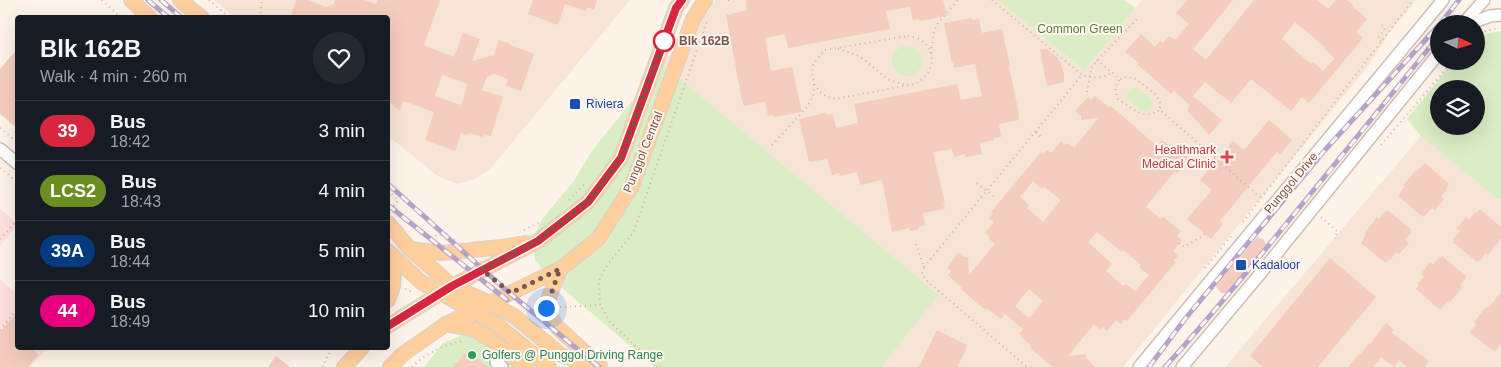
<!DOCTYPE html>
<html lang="en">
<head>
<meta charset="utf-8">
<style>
  body { margin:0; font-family:Arial,sans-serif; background:#242831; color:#f1f3f6; height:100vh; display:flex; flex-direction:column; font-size:19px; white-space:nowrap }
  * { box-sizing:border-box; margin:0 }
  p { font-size:16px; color:#9ea1a6 }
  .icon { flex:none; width:28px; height:28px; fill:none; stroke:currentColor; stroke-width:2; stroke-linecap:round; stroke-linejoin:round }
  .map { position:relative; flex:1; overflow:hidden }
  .details { position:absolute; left:15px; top:15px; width:375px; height:335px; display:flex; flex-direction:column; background:#171b24; border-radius:5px; box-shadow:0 5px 20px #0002 }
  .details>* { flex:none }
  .badge { padding:0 10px; border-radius:16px; font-size:18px; line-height:32px }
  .needle { width:32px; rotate:94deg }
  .controls { position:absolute; left:1430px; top:15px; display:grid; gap:10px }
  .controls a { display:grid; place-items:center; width:55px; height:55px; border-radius:50%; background:#171b24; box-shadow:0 5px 20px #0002; font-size:25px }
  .you { position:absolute; width:25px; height:25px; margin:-12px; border:4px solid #fff; border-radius:50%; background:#1a73e8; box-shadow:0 0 0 8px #1a73e833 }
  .map>.badge { position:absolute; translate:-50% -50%; box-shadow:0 0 0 2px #fff }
  .round { display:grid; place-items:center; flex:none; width:52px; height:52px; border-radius:26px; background:#242831 }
  .summary { display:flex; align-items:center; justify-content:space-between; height:85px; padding:0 25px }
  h1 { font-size:24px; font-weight:700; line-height:38px }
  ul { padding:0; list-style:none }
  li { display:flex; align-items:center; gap:15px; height:60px; padding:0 25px; border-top:1px solid #363941 }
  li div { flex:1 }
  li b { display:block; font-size:19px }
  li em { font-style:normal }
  li .badge { min-width:55px; font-weight:700; text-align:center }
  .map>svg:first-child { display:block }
  .residential { fill:#f6e4d6 }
  .commercial { fill:#ffe2dc }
  .green { fill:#daedc5; fill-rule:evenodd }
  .building { fill:#f5cdbe; fill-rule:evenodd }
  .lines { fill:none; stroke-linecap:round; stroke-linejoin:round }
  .minor-casing { stroke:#d4bbaf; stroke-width:14 }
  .major-casing { stroke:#dacfcc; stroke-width:16 }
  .path { stroke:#dbb0a0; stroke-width:2; stroke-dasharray:1 4; stroke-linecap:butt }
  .minor { stroke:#fff; stroke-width:11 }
  .major { stroke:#ffcf9e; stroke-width:14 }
  .rail-casing { stroke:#b4a4ca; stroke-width:5 }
  .rail { stroke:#fff7f0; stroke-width:3; stroke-dasharray:9; stroke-linecap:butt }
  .line-casing { stroke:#fff; stroke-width:11 }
  .line { stroke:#d7263d; stroke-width:8 }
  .walk { stroke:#7b5549; stroke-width:5; stroke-dasharray:0 9 }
  .stop-dot { fill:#fff; stroke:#d7263d; stroke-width:2.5 }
  .transit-dot { fill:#1a4fb4; stroke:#fff7f0; stroke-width:2 }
  .health-dot { fill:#e0444e; stroke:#fff7f0; stroke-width:2 }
  .leisure-dot { fill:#2e9e5b; stroke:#fff7f0; stroke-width:2 }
  .labels { text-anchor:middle; stroke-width:4; stroke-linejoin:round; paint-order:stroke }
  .park-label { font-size:12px; fill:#587b3e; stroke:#fff7f0 }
  .stop-label { font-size:12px; font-weight:bold; fill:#7b5549; stroke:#fff7f0; text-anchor:start }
  .transit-label { font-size:12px; fill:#164399; stroke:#fff7f0; text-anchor:start }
  .health-label { font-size:12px; fill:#be3a42; stroke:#fff7f0; text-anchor:end }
  .street-label { font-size:12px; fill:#7b5549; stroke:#fff7f0 }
  .leisure-label { font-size:12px; fill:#27864d; stroke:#fff7f0; text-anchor:start }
</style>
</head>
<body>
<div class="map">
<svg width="1501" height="367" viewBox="0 0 1501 367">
  <rect width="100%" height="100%" fill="#fef3e8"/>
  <!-- residential -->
  <g class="residential">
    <polygon points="214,0 630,0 491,168 473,180 457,184 436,175 397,143 388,137 388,18 235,17"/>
    <polygon points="715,0 998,0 1084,70 1142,0 1416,0 1388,35 1369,65 1123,367 881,367 939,295 662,64"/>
    <polygon points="1421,136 1499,200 1501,199 1501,367 1225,367"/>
  </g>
  <!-- commercial -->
  <g class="commercial">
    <polygon points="0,209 18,224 0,246"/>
    <polygon points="0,280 17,294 18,348 47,348 31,367 0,367"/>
  </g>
  <!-- green -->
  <g class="green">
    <polygon points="998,0 1124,0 1135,8 1084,70"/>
    <path d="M 1501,31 L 1501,199 L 1499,200 L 1421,136 L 1407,119 L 1454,61 L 1476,61 L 1476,40 L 1486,34 ZM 1439,89 L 1476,89 L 1476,126 L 1439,126 Z"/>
    <circle cx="907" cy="61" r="15"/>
    <polygon points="662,64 939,295 881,367 655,367 548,276 535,260 533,239 542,219 574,181 591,152"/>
    <path d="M 1136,87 C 1144,93 1161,101 1147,111 L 1141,110 L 1126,98 L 1128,91 Z"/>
    <polygon points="468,333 526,367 424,367 443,343"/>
  </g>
  <!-- building -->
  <g class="building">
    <path d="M 296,0 L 308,0 L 326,7 L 334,4 L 335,0 L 364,0 L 376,4 L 378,0 L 440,0 L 424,45 L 454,57 L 463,33 L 480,39 L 472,61 L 494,55 L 499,40 L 511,44 L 510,45 L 534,54 L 521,91 L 506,86 L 508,79 L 494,74 L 487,77 L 482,90 L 503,97 L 491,136 L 484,134 L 483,137 L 469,133 L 468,135 L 461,133 L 455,151 L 425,140 L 434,112 L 403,101 L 400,111 L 388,101 L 388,18 L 290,18 ZM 442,75 L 468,84 L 461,105 L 435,96 Z"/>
    <polygon points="533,0 597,0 594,10 587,7 586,11 565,4 558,25 528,14"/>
    <polygon points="746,0 943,0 947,16 920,21 919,19 913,20 910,7 886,11 890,29 788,48 785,34 765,38 771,71 792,67 802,112 774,117 774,115 768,116 765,102 744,106 742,101 726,15 747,10"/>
    <path d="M 1187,0 L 1233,0 L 1193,49 L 1206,60 L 1254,0 L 1317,0 L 1328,9 L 1336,0 L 1347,0 L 1353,5 L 1352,6 L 1367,19 L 1356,32 L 1363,38 L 1309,103 L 1302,97 L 1291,111 L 1251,79 L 1231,103 L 1205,82 L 1193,96 L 1222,120 L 1209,135 L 1187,110 L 1190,105 L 1174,91 L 1171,94 L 1137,64 L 1139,63 L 1125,52 L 1141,34 L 1155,47 L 1160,41 L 1163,43 L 1169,36 L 1175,40 L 1189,24 L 1176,13 ZM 1295,22 L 1325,47 L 1324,49 L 1335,58 L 1323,71 L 1313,62 L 1311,64 L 1282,39 Z"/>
    <polygon points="972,18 972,20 979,19 982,33 1002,29 1010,66 1009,67 1019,114 1018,115 1019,120 999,124 1001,137 993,138 994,140 980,143 982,154 965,157 965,154 954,157 952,149 933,152 945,203 943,203 945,209 923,213 925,225 919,227 919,229 910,231 910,228 892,232 882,180 860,185 857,172 840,176 839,173 832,175 827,159 809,162 799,119 826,113 826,115 833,114 836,128 858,123 854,104 957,84 961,100 982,96 975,64 954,68 953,62 952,63 944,23"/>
    <polygon points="18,48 18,129 0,114 0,69"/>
    <polygon points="1047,49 1057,57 1061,64 1064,74 1064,82 1047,86 1040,50"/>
    <path d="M 1095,96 L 1110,108 L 1111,106 L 1157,146 L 1161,140 L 1190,158 L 1177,174 L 1175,171 L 1146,207 L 1161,219 L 1163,217 L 1181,231 L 1177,236 L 1182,240 L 1173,251 L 1178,256 L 1174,260 L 1176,262 L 1127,321 L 1125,319 L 1121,324 L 1116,320 L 1107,331 L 1102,327 L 1100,330 L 1094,324 L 1068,356 L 1086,354 L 1086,358 L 1096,367 L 1053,367 L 1030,348 L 1031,346 L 1019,334 L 1023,329 L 1005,314 L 1001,319 L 986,308 L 985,310 L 961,289 L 962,288 L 948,275 L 951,271 L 947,268 L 958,253 L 964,257 L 968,257 L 969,275 L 995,244 L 989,239 L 990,237 L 985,233 L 994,222 L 989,218 L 993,213 L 991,212 L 1041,152 L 1043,154 L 1047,150 L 1051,153 L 1061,141 L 1065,145 L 1067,143 L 1074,148 L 1098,118 L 1081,120 L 1081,116 L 1075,111 L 1088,97 L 1091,100 ZM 1033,181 L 1042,189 L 1044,187 L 1061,200 L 1043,222 L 1027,208 L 1029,205 L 1020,197 ZM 1097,232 L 1122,252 L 1123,250 L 1141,265 L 1139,267 L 1149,275 L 1135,291 L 1126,284 L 1123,286 L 1106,271 L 1112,264 L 1088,242 ZM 1029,289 L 1043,301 L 1029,318 L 1015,306 Z"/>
    <polygon points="1269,120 1292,140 1280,155 1277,152 1220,221 1223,224 1211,239 1187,219 1212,190 1200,180 1233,141 1244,150"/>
    <polygon points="1425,163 1449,184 1446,188 1447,189 1441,197 1444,199 1435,210 1432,208 1425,216 1424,215 1423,217 1398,196 1400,195 1399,194 1405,186 1403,185 1416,170 1417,171"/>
    <polygon points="1480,209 1501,227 1501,238 1488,255 1486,253 1480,261 1479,260 1477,262 1453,242 1454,240 1453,239 1460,231 1456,229 1466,217 1469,220 1475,212 1476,213"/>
    <polygon points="1387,210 1412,230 1411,231 1412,232 1405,240 1409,243 1399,254 1396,252 1390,260 1389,259 1386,263 1361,243 1366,234 1365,233 1377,217 1379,219 1385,211 1386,212"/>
    <polygon points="1257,237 1263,239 1266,244 1266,250 1263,256 1236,289 1226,294 1220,292 1216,286"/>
    <polygon points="1442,256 1466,276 1465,277 1466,278 1460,286 1462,288 1449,303 1448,301 1440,310 1416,289 1419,285 1417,284 1424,276 1421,274 1430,262 1433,265 1439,257 1440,258"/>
    <polygon points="1330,258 1376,297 1318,367 1263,367 1250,356"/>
    <polygon points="1501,293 1501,344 1495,352 1470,333 1476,324 1474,322 1486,307 1488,308"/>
    <polygon points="18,311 18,348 31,348 39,354 28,367 0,367 0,332"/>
    <polygon points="1386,323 1394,330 1391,332 1429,361 1425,367 1407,367 1399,360 1394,367 1381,357 1373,367 1348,367 1359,354 1360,355 1369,343 1370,344"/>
    <polygon points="937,330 967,345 965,349 966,350 957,367 919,367"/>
    <polygon points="468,350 488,367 453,367"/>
    <polygon points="276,356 290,367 268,367"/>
  </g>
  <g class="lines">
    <!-- minor casing -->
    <g class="minor-casing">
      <g id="minor">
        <polyline points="1463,24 1484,0"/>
        <polyline points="1469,24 1490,16 1501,15"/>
        <polyline points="0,149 18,164"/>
        <polyline points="496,362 502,367"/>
        <polyline points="1139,367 1443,0"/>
        <polyline points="1182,367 1260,274 1439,53"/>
      </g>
    </g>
    <!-- major casing -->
    <g class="major-casing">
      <g id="major">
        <polyline points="131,0 150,18"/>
        <polyline points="180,0 202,18"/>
        <polyline points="388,223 410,249 452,286 490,303 514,316 561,355 594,367"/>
        <polyline points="410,249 442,253 502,247 526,243"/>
        <polyline points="388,251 421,282 496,324 549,367"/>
        <polyline points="388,256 394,268 393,286 388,300"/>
        <polyline points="560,269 545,308 557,327 600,366"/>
        <polyline points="446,324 474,329 491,340 526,367"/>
        <polyline points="388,326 452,286 538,241 588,202 621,158 676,8 682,0"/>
        <polyline points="344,367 362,348"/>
        <polyline points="390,367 403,354 446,324 560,269 598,239 632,186 693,19 705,0"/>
      </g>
    </g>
    <!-- path -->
    <g class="path">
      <polyline points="102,0 121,18"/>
      <polyline points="209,0 230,18"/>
      <polyline points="728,0 729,0"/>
      <path d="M 992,0 L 1082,75 C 1092,78 1101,79 1111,73"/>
      <polyline points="260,18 262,0"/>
      <path d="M 908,36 C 911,37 916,37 919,39 C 940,51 933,75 915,84 L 835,99 L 827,97 L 820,92 L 814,84 L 812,74 L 813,64 L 825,50 Z"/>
      <polyline points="1476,36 1480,33 1497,28"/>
      <polyline points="1381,41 1378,38 1385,28 1382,25"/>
      <polyline points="838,49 857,55 867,62 887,79 905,85"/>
      <polyline points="931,53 934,31 938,23 958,0"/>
      <polyline points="1097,60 1120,79 1127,77 1136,79 1156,95 1160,103 1160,110 1261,198"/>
      <path d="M 1119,80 L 1115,88 L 1118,99 C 1133,109 1142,120 1160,110"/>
      <polyline points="1087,92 1092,66 1138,18"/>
      <polyline points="0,128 18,143"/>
      <polyline points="1036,132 1043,139"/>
      <polyline points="772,145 807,107 813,97 814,84"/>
      <polyline points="1381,145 1453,61"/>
      <polyline points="0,168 18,183"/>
      <polyline points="977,183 993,196"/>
      <polyline points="388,191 398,200 391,211"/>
      <polyline points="569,200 586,182"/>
      <polyline points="1321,217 1338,232 1334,237 1335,238"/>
      <polyline points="1243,222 1413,0"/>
      <polyline points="524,230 540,222"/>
      <polyline points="431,238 439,234 455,239"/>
      <polyline points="0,239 18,219"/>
      <polyline points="1179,243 1184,247 1209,232"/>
      <polyline points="916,244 924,267 922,274 926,280 1027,367"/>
      <polyline points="924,267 1082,75"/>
      <polyline points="1205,268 1232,235"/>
      <polyline points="492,278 500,284"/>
      <polyline points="405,289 414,293"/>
      <polyline points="560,307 600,305"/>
      <polyline points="524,308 527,306 533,307"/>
      <polyline points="0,330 18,308"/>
      <polyline points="322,367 332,348"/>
      <path d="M 412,367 C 425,354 445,344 463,341"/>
      <polyline points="657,367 610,322 600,305 599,281 605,268 633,233 707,21"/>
    </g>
    <!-- minor -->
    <use href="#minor" class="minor"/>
    <!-- major -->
    <use href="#major" class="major"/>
    <!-- rail casing -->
    <g class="rail-casing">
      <g id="rail">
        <polyline points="148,0 169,18"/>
        <polyline points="161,0 182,18"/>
        <polyline points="1440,24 1459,0"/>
        <polyline points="388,184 506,290 599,367"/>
        <polyline points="388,205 507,300"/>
        <polyline points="1149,367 1185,319 1325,150 1439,25"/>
        <path d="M 1165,367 C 1202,326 1238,283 1273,240 C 1329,172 1384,104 1439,36"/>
      </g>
    </g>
    <!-- rail -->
    <use href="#rail" class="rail"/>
  </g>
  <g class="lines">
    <!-- line casing -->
    <g class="line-casing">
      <polyline id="line" points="388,326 452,286 538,241 588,202 621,158 676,8 682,0"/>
    </g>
    <!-- line -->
    <use href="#line" class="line"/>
    <!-- walk -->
    <polyline class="walk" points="546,308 560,269 511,293 482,270 538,241 588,202 621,158 664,41"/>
  </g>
  <!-- markers -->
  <circle class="stop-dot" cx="664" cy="41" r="10"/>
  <g class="transit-dot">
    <rect x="569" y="98" width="12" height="12" rx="2.5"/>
    <rect x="1235" y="259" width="12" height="12" rx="2.5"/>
  </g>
  <path class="health-dot" d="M1224.5 149.5h5v5h5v5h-5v5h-5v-5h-5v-5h5z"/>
  <circle class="leisure-dot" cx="472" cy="355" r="5"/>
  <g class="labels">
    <!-- park labels -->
    <g class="park-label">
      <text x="1080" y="33">Common Green</text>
    </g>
    <!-- stop labels -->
    <g class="stop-label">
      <text x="679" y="45">Blk 162B</text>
    </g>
    <!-- transit labels -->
    <g class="transit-label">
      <text x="586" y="108">Riviera</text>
      <text x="1252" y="269">Kadaloor</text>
    </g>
    <!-- health labels -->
    <g class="health-label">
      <text x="1216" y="154">Healthmark<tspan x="1216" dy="14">Medical Clinic</tspan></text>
    </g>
    <!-- street labels -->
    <g class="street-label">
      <text transform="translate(643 152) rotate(-68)" y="4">Punggol Central</text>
      <text transform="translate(1291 183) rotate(-50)" y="4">Punggol Drive</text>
    </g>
    <!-- leisure labels -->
    <g class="leisure-label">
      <text x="482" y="359">Golfers @ Punggol Driving Range</text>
    </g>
  </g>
</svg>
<div class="controls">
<a><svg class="needle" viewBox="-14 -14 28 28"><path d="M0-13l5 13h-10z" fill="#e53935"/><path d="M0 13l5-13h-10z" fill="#9ea1a6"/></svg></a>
<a><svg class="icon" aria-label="layers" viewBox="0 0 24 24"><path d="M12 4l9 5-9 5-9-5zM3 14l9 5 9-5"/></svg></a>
</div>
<div class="you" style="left:546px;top:308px"></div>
<section class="details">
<div class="summary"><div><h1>Blk 162B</h1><p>Walk · 4 min · 260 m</p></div><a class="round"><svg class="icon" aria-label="heart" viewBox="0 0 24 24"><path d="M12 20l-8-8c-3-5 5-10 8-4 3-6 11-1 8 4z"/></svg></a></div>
<ul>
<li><span class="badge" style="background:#d7263d;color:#fff">39</span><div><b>Bus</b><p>18:42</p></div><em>3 min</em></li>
<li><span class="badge" style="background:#6b8e23;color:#fff">LCS2</span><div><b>Bus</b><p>18:43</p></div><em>4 min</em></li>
<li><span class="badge" style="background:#003b80;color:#fff">39A</span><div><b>Bus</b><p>18:44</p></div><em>5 min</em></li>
<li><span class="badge" style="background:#e6007e;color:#fff">44</span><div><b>Bus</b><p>18:49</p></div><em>10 min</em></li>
</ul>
</section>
</div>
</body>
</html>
